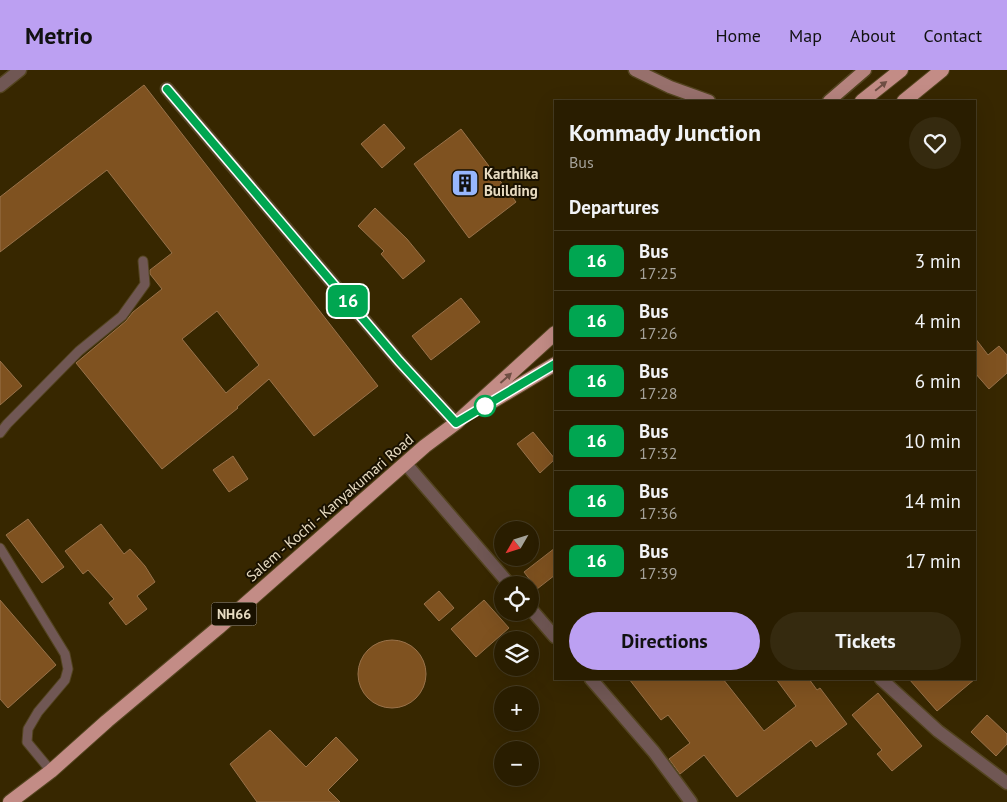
<!DOCTYPE html>
<html lang="en">
<head>
<meta charset="utf-8">
<style>
  body { margin:0; font-family:"PT Sans",sans-serif; background:#352a0f; color:#f1f3f6; height:100vh; display:flex; flex-direction:column; font-size:19px; white-space:nowrap }
  * { box-sizing:border-box; margin:0 }
  p { font-size:16px; color:#a5a299 }
  .icon { flex:none; width:28px; height:28px; fill:none; stroke:currentColor; stroke-width:2; stroke-linecap:round; stroke-linejoin:round }
  .map { position:relative; flex:1; overflow:hidden }
  .side { position:absolute; left:554px; top:30px; width:422px; height:580px; display:flex; flex-direction:column; background:#291d00; border-radius:0px; box-shadow:0 5px 20px #0002,0 0 0 1px #453b22 }
  .side>* { flex:none }
  .badge { padding:0 10px; border-radius:8px; font-size:18px; line-height:32px }
  .needle { width:32px; rotate:231deg }
  .fabs { position:absolute; left:494px; top:451px; display:grid; gap:10px }
  .fabs a { display:grid; place-items:center; width:45px; height:45px; border-radius:50%; background:#291d00; box-shadow:0 5px 20px #0002,0 0 0 1px #453b22; font-size:25px }
  .map>.badge { position:absolute; translate:-50% -50%; box-shadow:0 0 0 2px #fff }
  h2 { padding:0 15px; font-size:19px; line-height:45px }
  .round { display:grid; place-items:center; flex:none; width:52px; height:52px; border-radius:26px; background:#352a0f }
  .overview { display:flex; align-items:center; justify-content:space-between; height:85px; padding:0 15px }
  h1 { font-size:24px; font-weight:800; line-height:38px }
  .primary-button { display:flex; gap:10px; margin-top:auto; padding:10px 15px }
  .primary-button a { flex:1; height:58px; border-radius:30px; background:#bca0f2; color:#111; font-size:20px; font-weight:800; line-height:58px; text-align:center }
  .primary-button a+a { background:#352a0f; color:#f1f3f6 }
  ul { padding:0; list-style:none }
  li { display:flex; align-items:center; gap:15px; height:60px; padding:0 15px; border-top:1px solid #453b22 }
  li div { flex:1 }
  li b { display:block; font-size:19px }
  li em { font-style:normal }
  li .badge { min-width:55px; font-weight:700; text-align:center }
  header { display:flex; align-items:center; gap:30px; box-sizing:border-box; height:70px; padding:0 25px; background:#bca0f2; color:#111 }
  header strong { font-size:24px }
  nav { display:flex; gap:28px; margin-inline-start:auto; font-size:18px }
  .map>svg:first-child { display:block }
  .building { fill:#7f5220; stroke:#99724a; fill-rule:evenodd }
  .lines { fill:none; stroke-linecap:round; stroke-linejoin:round }
  .service-casing { stroke:#53441f; stroke-width:11 }
  .minor-casing { stroke:#53441f; stroke-width:15 }
  .secondary-casing { stroke:#53441f; stroke-width:15 }
  .primary-casing { stroke:#53441f; stroke-width:15 }
  .trunk-casing { stroke:#53441f; stroke-width:16 }
  .service { stroke:#705754; stroke-width:9 }
  .minor { stroke:#705754; stroke-width:12 }
  .secondary { stroke:#97706c; stroke-width:12 }
  .primary { stroke:#b5837e; stroke-width:12 }
  .trunk { stroke:#c38c86; stroke-width:14 }
  .oneway { fill:#6e4e43 }
  .line-casing { stroke:#fff; stroke-width:11 }
  .line { stroke:#00a651; stroke-width:8 }
  .stop-dot { fill:#fff; stroke:#00a651; stroke-width:2.5 }
  .labels { text-anchor:middle; stroke-width:4; stroke-linejoin:round; paint-order:stroke }
  .shield { fill:#191100; stroke:#aa9f88; stroke-width:1 }
  .shield-label { font-size:14px; font-weight:bold; fill:#e8dcc2 }
  .poi-label { font-size:15px; font-weight:bold; fill:#e8dcc2; stroke:#191100; text-anchor:start }
  .street-label { font-size:15px; fill:#e8dcc2; stroke:#191100 }
</style>
</head>
<body>
<header>
<strong>Metrio</strong>
<nav><a>Home</a><a>Map</a><a>About</a><a>Contact</a></nav>
</header>
<div class="map">
<svg width="1007" height="732" viewBox="0 0 1007 732">
  <rect width="100%" height="100%" fill="#372700"/>
  <!-- building -->
  <g class="building">
    <path d="M 144,15 L 378,316 L 314,366 L 269,309 L 237,337 L 238,338 L 162,399 L 76,293 L 126,251 L 133,242 L 162,219 L 150,204 L 150,200 L 172,183 L 107,100 L 0,182 L 0,127 ZM 217,241 L 259,295 L 226,323 L 182,269 Z"/>
    <polygon points="384,54 405,78 382,98 361,74"/>
    <polygon points="461,59 516,132 469,168 414,94"/>
    <polygon points="375,138 407,169 425,191 403,209 381,184 384,181 358,156"/>
    <polygon points="461,228 480,252 431,290 412,266"/>
    <polygon points="975,268 988,285 999,276 1007,285 1007,303 989,319 975,303"/>
    <polygon points="0,291 22,316 0,335"/>
    <polygon points="533,362 555,389 540,403 517,374"/>
    <polygon points="233,386 248,409 229,422 213,400"/>
    <polygon points="28,449 64,497 42,513 6,465"/>
    <polygon points="101,454 124,484 130,479 145,496 155,512 137,526 147,539 126,555 109,533 114,529 88,500 83,504 65,481"/>
    <polygon points="555,478 555,505 537,519 524,502"/>
    <polygon points="439,521 454,538 439,551 424,534"/>
    <polygon points="0,530 56,595 8,638 0,629"/>
    <polygon points="484,530 509,558 476,587 451,559"/>
    <circle cx="392" cy="604" r="34"/>
    <polygon points="629,609 723,609 764,661 796,636 776,609 809,609 817,620 820,618 847,654 816,677 811,670 737,727 704,685 680,704 669,689 690,673 668,645 661,650"/>
    <polygon points="909,609 975,609 937,641"/>
    <polygon points="878,623 922,676 892,701 877,684 882,680 852,645"/>
    <polygon points="987,645 1007,664 1007,674 996,686 971,662"/>
    <polygon points="270,660 306,697 336,667 358,690 328,720 340,732 257,732 230,694"/>
  </g>
  <g class="lines">
    <!-- service casing -->
    <g class="service-casing">
      <g id="service">
        <polyline points="0,363 7,354 79,281 122,246 145,214 143,191"/>
        <polyline points="0,478 65,584 68,599 65,610 38,642 28,659 27,672 51,701"/>
      </g>
    </g>
    <!-- minor casing -->
    <g class="minor-casing">
      <g id="minor">
        <polyline points="0,16 20,0"/>
        <polyline points="167,19 399,291 456,353"/>
        <polyline points="406,394 510,515"/>
        <polyline points="530,538 555,567"/>
        <polyline points="591,609 654,682 691,732"/>
        <polyline points="881,609 938,661 1007,713"/>
      </g>
    </g>
    <!-- secondary casing -->
    <g class="secondary-casing">
      <polyline id="secondary" points="635,0 670,17 709,31"/>
    </g>
    <!-- primary casing -->
    <g class="primary-casing">
      <polyline id="primary" points="829,31 865,0"/>
    </g>
    <!-- trunk casing -->
    <g class="trunk-casing">
      <g id="trunk">
        <polyline points="862,31 901,0"/>
        <polyline points="904,31 942,0"/>
        <polyline points="483,337 555,294"/>
        <polyline points="10,732 51,701 107,651 218,558 425,376 456,353 555,263"/>
      </g>
    </g>
    <!-- service -->
    <use href="#service" class="service"/>
    <!-- minor -->
    <use href="#minor" class="minor"/>
    <!-- secondary -->
    <use href="#secondary" class="secondary"/>
    <!-- primary -->
    <use href="#primary" class="primary"/>
    <!-- trunk -->
    <use href="#trunk" class="trunk"/>
  </g>
  <!-- one-way arrows -->
  <defs><path id="oneway-solid" d="M-6-.8H1V-3.2L6.5 0L1 3.2V.8H-6Z" transform="scale(1.25)"/></defs>
  <g class="oneway">
    <use href="#oneway-solid" transform="translate(881 16) rotate(-39)"/>
    <use href="#oneway-solid" transform="translate(506 308) rotate(-42)"/>
  </g>
  <g class="lines">
    <!-- line casing -->
    <g class="line-casing">
      <polyline id="line" points="167,19 399,291 456,353 555,294"/>
    </g>
    <!-- line -->
    <use href="#line" class="line"/>
  </g>
  <!-- icons -->
  <defs>
    <g id="building-square" transform="scale(1.4375)"><rect x="-9" y="-9" width="18" height="18" rx="4" fill="#97b6fd" stroke="#191100"/><path d="M-4-6H4V6H1V3H-1V6H-4ZM-2.5-4.3h1.7v1.8h-1.7ZM.8-4.3h1.7v1.8H.8ZM-2.5-1h1.7V.8h-1.7ZM.8-1h1.7V.8H.8Z" fill="#111"/></g>
  </defs>
  <g fill-rule="evenodd">
    <use href="#building-square" x="465" y="113"/>
  </g>
  <!-- markers -->
  <circle class="stop-dot" cx="485" cy="336" r="10"/>
  <g class="labels">
    <!-- shield labels -->
    <rect class="shield" x="211.5" y="532.5" width="45" height="23" rx="4"/>
    <g class="shield-label">
      <text x="234" y="549">NH66</text>
    </g>
    <!-- poi labels -->
    <g class="poi-label">
      <text x="484" y="109">Karthika<tspan x="484" dy="17">Building</tspan></text>
    </g>
    <!-- street labels -->
    <g class="street-label">
      <text transform="translate(330 438) rotate(-41)" y="5">Salem - Kochi - Kanyakumari Road</text>
    </g>
  </g>
</svg>
<div class="fabs">
<a><svg class="needle" viewBox="-14 -14 28 28"><path d="M0-13l5 13h-10z" fill="#e53935"/><path d="M0 13l5-13h-10z" fill="#a5a299"/></svg></a>
<a><svg class="icon" aria-label="locate" viewBox="0 0 24 24"><circle cx="12" cy="12" r="6"/><path d="M12 2v4M12 18v4M2 12h4M18 12h4"/></svg></a>
<a><svg class="icon" aria-label="layers" viewBox="0 0 24 24"><path d="M12 4l9 5-9 5-9-5zM3 14l9 5 9-5"/></svg></a>
<a>+</a>
<a>−</a>
</div>
<b class="badge" style="left:348px;top:231px;background:#00a651;color:#fff">16</b>
<section class="side">
<div class="overview"><div><h1>Kommady Junction</h1><p>Bus</p></div><a class="round"><svg class="icon" aria-label="heart" viewBox="0 0 24 24"><path d="M12 20l-8-8c-3-5 5-10 8-4 3-6 11-1 8 4z"/></svg></a></div>
<h2>Departures</h2>
<ul>
<li><span class="badge" style="background:#00a651;color:#fff">16</span><div><b>Bus</b><p>17:25</p></div><em>3 min</em></li>
<li><span class="badge" style="background:#00a651;color:#fff">16</span><div><b>Bus</b><p>17:26</p></div><em>4 min</em></li>
<li><span class="badge" style="background:#00a651;color:#fff">16</span><div><b>Bus</b><p>17:28</p></div><em>6 min</em></li>
<li><span class="badge" style="background:#00a651;color:#fff">16</span><div><b>Bus</b><p>17:32</p></div><em>10 min</em></li>
<li><span class="badge" style="background:#00a651;color:#fff">16</span><div><b>Bus</b><p>17:36</p></div><em>14 min</em></li>
<li><span class="badge" style="background:#00a651;color:#fff">16</span><div><b>Bus</b><p>17:39</p></div><em>17 min</em></li>
</ul>
<div class="primary-button"><a>Directions</a><a>Tickets</a></div>
</section>
</div>
</body>
</html>
